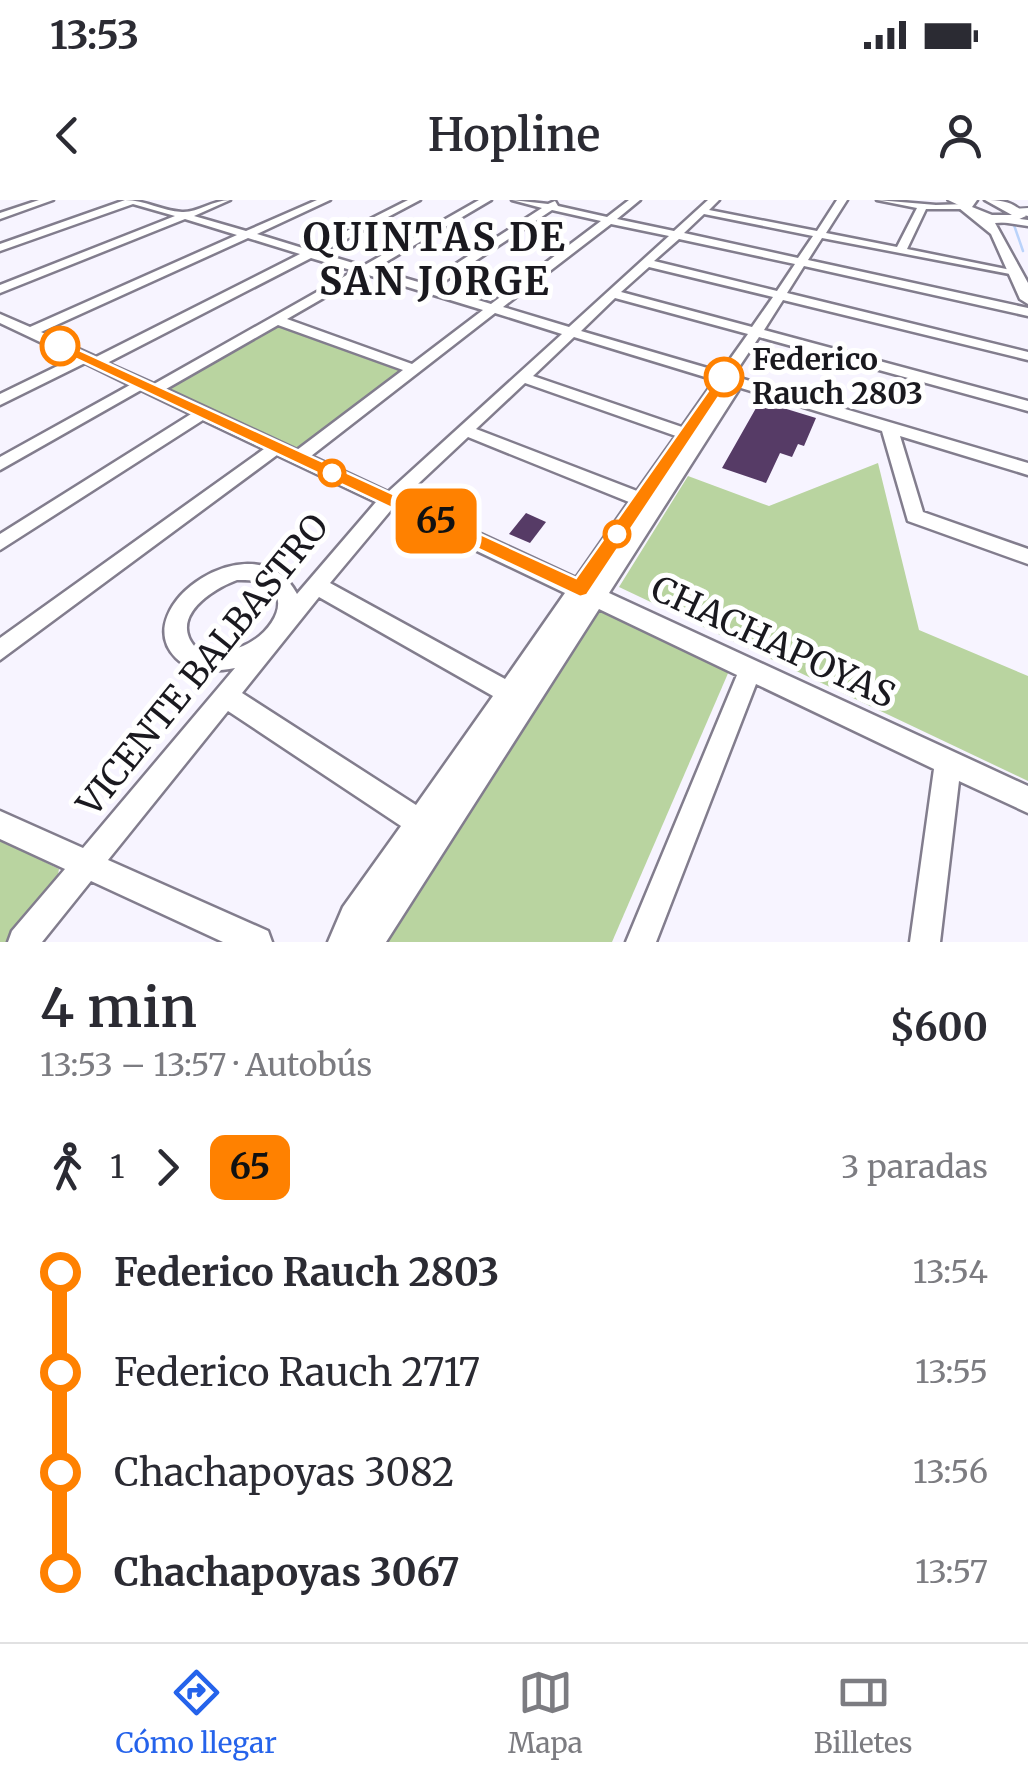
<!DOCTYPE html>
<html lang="es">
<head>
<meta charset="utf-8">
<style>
  body { margin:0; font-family:Merriweather,serif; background:#f7f7f7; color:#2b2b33; height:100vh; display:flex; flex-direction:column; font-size:38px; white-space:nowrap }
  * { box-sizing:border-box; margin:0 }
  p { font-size:32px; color:#7c7c81 }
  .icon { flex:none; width:55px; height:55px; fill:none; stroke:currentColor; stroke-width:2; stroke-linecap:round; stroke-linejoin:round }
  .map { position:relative; height:742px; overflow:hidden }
  .drawer { display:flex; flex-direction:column; background:#fff; flex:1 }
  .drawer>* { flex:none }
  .badge { padding:0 20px; border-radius:15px; font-size:35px; line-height:65px }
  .map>.badge { position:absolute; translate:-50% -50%; box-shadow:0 0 0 5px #fff }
  .legs { display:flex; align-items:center; gap:15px; height:110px; padding:0 40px; font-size:32px }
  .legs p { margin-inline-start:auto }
  .headline { display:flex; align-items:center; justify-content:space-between; height:170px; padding:0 40px }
  h1 { font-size:55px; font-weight:600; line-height:75px }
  ul { padding:0 40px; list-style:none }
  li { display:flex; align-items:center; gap:35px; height:100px; font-size:38px }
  li i { display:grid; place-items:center; width:15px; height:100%; margin:0 12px; background:currentColor }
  li i::after { content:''; width:25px; height:25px; margin:-12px; border:8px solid; border-radius:50%; background:#fff }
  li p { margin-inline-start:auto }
  li:first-child i { background:linear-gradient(#0000 50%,currentColor 0) }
  li:last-child i { background:linear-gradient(currentColor 50%,#0000 0) }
  .status { display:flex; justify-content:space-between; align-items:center; height:70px; padding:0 50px; background:#fff; direction:ltr }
  .status svg { height:28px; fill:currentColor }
  header { display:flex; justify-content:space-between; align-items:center; height:130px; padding:0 40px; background:#fff; font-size:45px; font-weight:600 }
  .tab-bar { display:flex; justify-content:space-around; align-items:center; height:140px; border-top:2px solid #e1e1e2; background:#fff; font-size:28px; color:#7c7c81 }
  .tab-bar a { display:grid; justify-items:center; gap:5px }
  .tab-bar .active { color:#2563eb }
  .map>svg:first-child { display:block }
  .green { fill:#b9d4a0 }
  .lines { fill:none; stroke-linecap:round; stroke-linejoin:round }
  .stream { stroke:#bad3fa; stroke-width:2.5 }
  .building { fill:#563b66 }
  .minor-casing { stroke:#827d8d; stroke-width:5 }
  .major-casing { stroke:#827d8d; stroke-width:5 }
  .highway-casing { stroke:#827d8d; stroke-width:4 }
  .minor { fill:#fff; fill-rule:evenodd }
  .major { fill:#fff; fill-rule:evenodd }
  .highway { fill:#fff; fill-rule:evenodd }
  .line-1 { fill:#ff8100; stroke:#fff; stroke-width:2.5 }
  .stop-1-dot { fill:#fff; stroke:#ff8100; stroke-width:5 }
  .labels { text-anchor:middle; stroke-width:10; stroke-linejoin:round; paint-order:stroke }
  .far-stop-label { font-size:30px; font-weight:bold; fill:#1a191f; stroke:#fff; text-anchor:start }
  .street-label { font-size:35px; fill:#1a191f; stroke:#fff }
  .far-district-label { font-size:38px; font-weight:bold; letter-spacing:2.5px; fill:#1a191f; stroke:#fff }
</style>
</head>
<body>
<div class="status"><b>13:53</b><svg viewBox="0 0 49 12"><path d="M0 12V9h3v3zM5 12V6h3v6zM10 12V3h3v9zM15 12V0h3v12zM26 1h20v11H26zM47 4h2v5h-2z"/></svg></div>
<header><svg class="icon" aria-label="back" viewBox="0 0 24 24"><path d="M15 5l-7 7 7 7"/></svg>Hopline<svg class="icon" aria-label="person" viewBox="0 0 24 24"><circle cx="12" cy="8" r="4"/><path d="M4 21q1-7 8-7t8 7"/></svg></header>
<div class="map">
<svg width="1028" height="742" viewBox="0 0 1028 742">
  <rect width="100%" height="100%" fill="#f7f4ff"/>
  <!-- green -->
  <g class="green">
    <polygon points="274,124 403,172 299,249 166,188"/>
    <polygon points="878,263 919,430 1028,476 1028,581 619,387 688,276 769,306"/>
    <polygon points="601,407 729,471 612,742 383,742"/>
    <polygon points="0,640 59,669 54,695 14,742 0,742"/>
  </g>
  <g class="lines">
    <!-- stream -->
    <polyline class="stream" points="1014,25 1023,51"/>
  </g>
  <!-- building -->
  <g class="building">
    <polygon points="760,201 816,218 804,246 798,244 792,257 780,253 766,283 722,268"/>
    <polygon points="526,313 546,322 530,343 509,334"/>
  </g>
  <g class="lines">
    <!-- minor casing -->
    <g class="minor-casing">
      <g id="minor">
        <polygon points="39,0 53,0 0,19 0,13"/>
        <path d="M 125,0 C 145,0 162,11 182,12 C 197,13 213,0 230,0 L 194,16 L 246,31 L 317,0 L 330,0 L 257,34 L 309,50 L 408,0 L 420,0 L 320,53 L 363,66 L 479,0 L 491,0 L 374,69 L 425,84 L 542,8 L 512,0 L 548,4 L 555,1 L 558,6 L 607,17 L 629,0 L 640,0 L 617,19 L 674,31 L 708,0 L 719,0 L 709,10 L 817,31 L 837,0 L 847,0 L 826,33 L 897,47 L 917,8 L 877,0 L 936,5 L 967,4 L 964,9 L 926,9 L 907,49 L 1016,71 L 1020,72 L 1020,76 L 822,38 L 808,60 L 1028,108 L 1028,116 L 804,66 L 787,93 L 1028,152 L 1028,160 L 783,100 L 764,130 L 1028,201 L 1028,211 L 759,137 L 733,176 L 1028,263 L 1028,275 L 900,236 L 923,312 L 1028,349 L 1028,364 L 908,321 L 882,231 L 728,184 L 703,221 L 726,188 L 731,187 L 738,191 L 609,393 L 1028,586 L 1028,613 L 959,581 L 940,742 L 910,742 L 934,569 L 756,484 L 656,742 L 626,742 L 737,475 L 599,409 L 386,742 L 328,742 L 343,707 L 401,626 L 228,511 L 108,660 L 268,731 L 272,742 L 223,742 L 91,681 L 42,742 L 8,742 L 12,731 L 65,669 L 0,639 L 0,611 L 83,648 L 235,468 C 215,472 191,473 176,458 C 125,407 257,317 297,394 L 376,302 L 277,255 L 0,460 L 0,438 L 264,249 L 203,220 L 0,350 L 0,334 L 191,214 L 141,190 L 0,270 L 0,257 L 130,185 L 85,163 L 0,205 L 0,194 L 74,158 L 0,123 L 0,114 L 30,127 L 237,35 L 185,19 L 0,93 L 0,85 L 175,16 L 133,4 L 0,51 L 0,44 ZM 552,10 L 601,21 L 491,104 L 436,87 ZM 704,14 L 813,36 L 798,58 L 684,33 ZM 611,24 L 669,36 L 569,127 L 503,107 ZM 248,38 L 300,54 L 96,157 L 41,132 ZM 679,39 L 795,64 L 777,91 L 654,61 ZM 311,58 L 354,71 L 154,184 L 107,163 ZM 649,67 L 773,97 L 752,127 L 621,92 ZM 365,74 L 483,110 L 412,164 L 287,119 ZM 615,98 L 748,134 L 721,172 L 581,131 ZM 495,113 L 562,134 L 388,292 L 311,256 ZM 278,125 L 403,170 L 297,250 L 166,189 ZM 574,137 L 715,180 L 682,227 L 533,176 ZM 525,183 L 676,236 L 637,291 L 476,229 ZM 468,237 L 629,302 L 576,378 L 403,298 ZM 391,310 L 565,393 L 505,479 L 330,383 ZM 237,380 C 322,377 259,473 195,447 C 169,417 212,389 237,380 ZM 319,397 L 493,496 L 416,605 L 242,493 Z"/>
        <polygon points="1005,17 1028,20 1028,26 1001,22"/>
      </g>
    </g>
    <!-- major casing -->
    <g class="major-casing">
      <path id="major" d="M 965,0 L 977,0 L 972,7 L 992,15 L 1012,15 L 985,0 C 1003,0 1015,2 1026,16 L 1013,22 L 995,23 L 1028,83 L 1028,104 L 1020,99 L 991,34 L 959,8 Z"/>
    </g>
    <!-- highway casing -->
    <g class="highway-casing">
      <g id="highway">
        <polygon points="948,0 966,0 972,4 965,8"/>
        <polygon points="1028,8 1028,16 1012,12 1014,9"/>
      </g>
    </g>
    <!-- minor -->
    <use href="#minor" class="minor"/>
    <!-- major -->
    <use href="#major" class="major"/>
    <!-- highway -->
    <use href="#highway" class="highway"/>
  </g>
  <!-- line-1 -->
  <polygon class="line-1" points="55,143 64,143 576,378 720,174 732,177 587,395 580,397 55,149"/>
  <!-- markers -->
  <g class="stop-1-dot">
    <circle cx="60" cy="146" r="18"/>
    <circle cx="724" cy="177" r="18"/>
    <circle cx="332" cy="273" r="12"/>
    <circle cx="617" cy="334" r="12"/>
  </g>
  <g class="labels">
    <!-- far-stop labels -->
    <g class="far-stop-label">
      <text x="752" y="170">Federico<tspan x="752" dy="34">Rauch 2803</tspan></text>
    </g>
    <!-- street labels -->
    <g class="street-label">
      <text transform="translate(773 442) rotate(25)" y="12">CHACHAPOYAS</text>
      <text transform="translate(203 465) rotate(-51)" y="12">VICENTE BALBASTRO</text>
    </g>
    <!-- far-district labels -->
    <g class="far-district-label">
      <text x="435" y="51">QUINTAS DE<tspan x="435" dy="44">SAN JORGE</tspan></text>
    </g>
  </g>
</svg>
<b class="badge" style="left:436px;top:321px;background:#ff8100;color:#111">65</b>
</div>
<section class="drawer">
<div class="headline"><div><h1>4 min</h1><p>13:53 – 13:57 · Autobús</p></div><b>$600</b></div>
<div class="legs"><svg class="icon" aria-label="walk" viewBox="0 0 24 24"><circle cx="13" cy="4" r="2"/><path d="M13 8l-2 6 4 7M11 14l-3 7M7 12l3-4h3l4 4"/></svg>1<svg class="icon" aria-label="forward" viewBox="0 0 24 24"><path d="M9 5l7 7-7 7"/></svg><b class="badge" style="background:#ff8100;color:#111">65</b><p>3 paradas</p></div>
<ul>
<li><i style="color:#ff8100"></i><b>Federico Rauch 2803</b><p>13:54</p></li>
<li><i style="color:#ff8100"></i><span>Federico Rauch 2717</span><p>13:55</p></li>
<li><i style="color:#ff8100"></i><span>Chachapoyas 3082</span><p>13:56</p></li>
<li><i style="color:#ff8100"></i><b>Chachapoyas 3067</b><p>13:57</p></li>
</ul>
</section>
<nav class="tab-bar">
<a class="active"><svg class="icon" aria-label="directions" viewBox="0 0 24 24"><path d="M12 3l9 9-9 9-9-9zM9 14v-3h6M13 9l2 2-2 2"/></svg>Cómo llegar</a>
<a><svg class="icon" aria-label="map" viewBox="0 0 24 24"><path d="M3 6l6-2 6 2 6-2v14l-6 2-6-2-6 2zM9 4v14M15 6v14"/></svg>Mapa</a>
<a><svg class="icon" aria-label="tickets" viewBox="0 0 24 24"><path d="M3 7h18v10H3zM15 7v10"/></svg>Billetes</a>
</nav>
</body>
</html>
